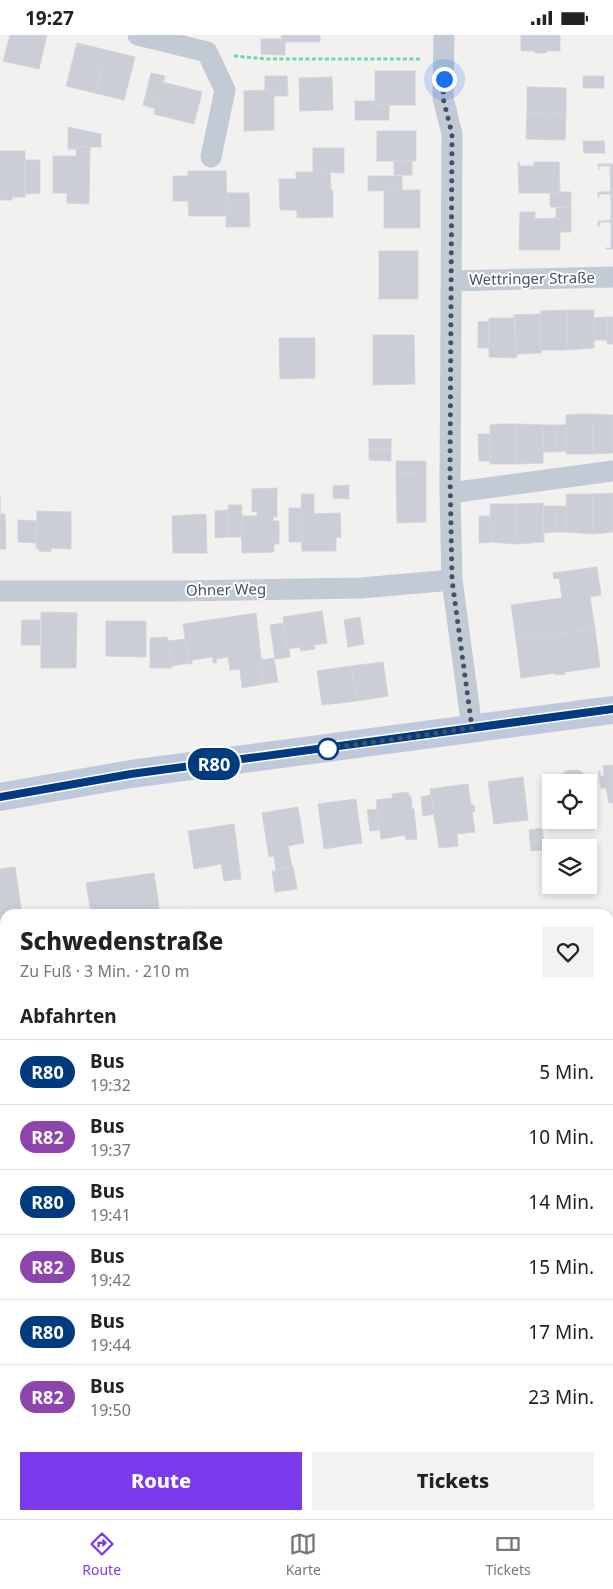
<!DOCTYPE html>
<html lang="de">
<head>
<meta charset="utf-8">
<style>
  body { margin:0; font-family:"Noto Sans",sans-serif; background:#f2f2f2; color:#222; height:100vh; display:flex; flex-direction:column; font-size:19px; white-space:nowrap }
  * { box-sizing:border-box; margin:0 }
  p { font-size:16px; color:#767676 }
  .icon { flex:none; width:28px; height:28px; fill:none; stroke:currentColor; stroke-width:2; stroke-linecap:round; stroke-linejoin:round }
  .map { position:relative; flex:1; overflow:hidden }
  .details { position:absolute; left:0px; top:874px; width:614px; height:611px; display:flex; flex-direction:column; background:#fff; border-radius:15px 15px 0 0; box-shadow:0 2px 8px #0003 }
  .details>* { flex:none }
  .badge { padding:0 10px; border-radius:16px; font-size:18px; line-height:32px }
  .buttons { position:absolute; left:542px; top:739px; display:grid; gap:10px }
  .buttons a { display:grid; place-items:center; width:55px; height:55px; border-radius:0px; background:#fff; box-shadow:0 2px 8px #0003; font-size:25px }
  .you { position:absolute; width:25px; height:25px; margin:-12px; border:4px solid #fff; border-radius:50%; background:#1a73e8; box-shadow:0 0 0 8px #1a73e833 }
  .map>.badge { position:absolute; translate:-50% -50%; box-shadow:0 0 0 2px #fff }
  h2 { padding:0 20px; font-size:19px; line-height:45px }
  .round { display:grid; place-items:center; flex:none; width:52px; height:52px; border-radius:0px; background:#f2f2f2 }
  .headline { display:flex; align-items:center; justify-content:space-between; height:85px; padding:0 20px }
  h1 { font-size:24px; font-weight:800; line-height:38px }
  .button { display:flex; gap:10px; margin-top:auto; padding:10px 20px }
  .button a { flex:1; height:58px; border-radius:0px; background:#7c3aed; color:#fff; font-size:20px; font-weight:800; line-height:58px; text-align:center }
  .button a+a { background:#f2f2f2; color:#222 }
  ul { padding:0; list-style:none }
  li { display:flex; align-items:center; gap:15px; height:65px; padding:0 20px; border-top:1px solid #e0e0e0 }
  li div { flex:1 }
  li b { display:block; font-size:19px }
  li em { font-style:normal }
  li .badge { min-width:55px; font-weight:700; text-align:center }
  .status { display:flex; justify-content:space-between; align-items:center; height:35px; padding:0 25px; background:#fff; direction:ltr }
  .status svg { height:14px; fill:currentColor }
  .dock { display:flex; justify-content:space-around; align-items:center; height:70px; border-top:1px solid #e0e0e0; background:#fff; font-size:14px; color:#767676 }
  .dock a { display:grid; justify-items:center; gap:2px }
  .dock .selected { color:#7c3aed }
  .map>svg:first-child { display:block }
  .education { fill:#e4e1e1 }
  .building { fill:#cbced6; stroke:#d3d4dc }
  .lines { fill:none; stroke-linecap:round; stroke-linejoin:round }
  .path { stroke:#6ed6b1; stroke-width:3; stroke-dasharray:4 2.5; stroke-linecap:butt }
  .street { stroke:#c2cad6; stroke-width:21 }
  .secondary { stroke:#c0c9db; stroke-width:28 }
  .line-casing { stroke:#fff; stroke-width:11 }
  .line { stroke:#003b80; stroke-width:8 }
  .walk { stroke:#455060; stroke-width:5; stroke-dasharray:0 9 }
  .stop-dot { fill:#fff; stroke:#003b80; stroke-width:2.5 }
  .labels { text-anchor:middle; stroke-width:4; stroke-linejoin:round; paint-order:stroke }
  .street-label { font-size:15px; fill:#455060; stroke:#fff }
</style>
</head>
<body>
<div class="status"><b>19:27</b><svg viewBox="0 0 49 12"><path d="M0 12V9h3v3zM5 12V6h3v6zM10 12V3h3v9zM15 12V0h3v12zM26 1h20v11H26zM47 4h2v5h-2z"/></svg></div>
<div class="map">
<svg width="613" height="1484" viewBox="0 0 613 1484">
  <rect width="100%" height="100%" fill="#f3f0f0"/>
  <!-- education -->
  <rect class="education" x="0" y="1132" width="5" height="268"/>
  <!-- building -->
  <g class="building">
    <polygon points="10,0 47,0 39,34 3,26"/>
    <polygon points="281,0 320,0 320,7 282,7"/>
    <polygon points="521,0 560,0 560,16 547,16 545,18 536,18 534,16 521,16"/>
    <polygon points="261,4 281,4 282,7 285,7 285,20 261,19"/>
    <polygon points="77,8 106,15 95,58 66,51"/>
    <polygon points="106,15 135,22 124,65 95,58"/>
    <rect x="375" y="36" width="40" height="34"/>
    <polygon points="151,38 165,41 156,74 143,70"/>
    <polygon points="265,41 287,41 288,61 274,61 274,55 265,55"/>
    <rect x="583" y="41" width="21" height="12"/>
    <polygon points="332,42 333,75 300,76 299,43"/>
    <polygon points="162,47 202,57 194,89 154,79"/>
    <polygon points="527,52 566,53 566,79 527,78"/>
    <polygon points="265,55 274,55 274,95 244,96 244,56"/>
    <polygon points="355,66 375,66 375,70 389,70 389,85 355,85"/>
    <polygon points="527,78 566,79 565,105 526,104"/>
    <polygon points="68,92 101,99 101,112 76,112 76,114 68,114"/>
    <rect x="377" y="96" width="39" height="30"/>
    <polygon points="583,106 604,106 605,118 584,118"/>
    <polygon points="76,112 90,112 89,169 67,168 67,158 53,158 53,121 76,121"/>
    <polygon points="313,113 344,113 344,138 313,137"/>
    <polygon points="0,116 25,116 25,162 12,162 12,165 0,165"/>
    <polygon points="25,125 40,125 40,158 25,159"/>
    <polygon points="412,126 412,140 394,140 394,127"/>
    <polygon points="518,127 519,127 520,131 534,131 534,127 559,127 560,158 519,158"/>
    <polygon points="598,129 613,129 613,157 605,157 611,157 610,131 599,131 599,135"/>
    <polygon points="188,136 226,136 227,181 189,181 188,166 173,166 173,141 188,141"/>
    <polygon points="296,137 330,137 331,155 333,156 333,182 303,183 297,182 297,176 295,175 280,175 279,144 296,144"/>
    <polygon points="368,141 402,141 402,155 368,156"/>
    <rect x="384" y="155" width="36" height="38"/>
    <polygon points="560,157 571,157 571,172 550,172 550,158 560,158"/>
    <polygon points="598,157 613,157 613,186 605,186 611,185 611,159 599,159 599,162 598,163"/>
    <polygon points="227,158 249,158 250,192 226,192"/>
    <polygon points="571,172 571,197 560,197 560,183 556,184 556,173"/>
    <polygon points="520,177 535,177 535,184 560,183 560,215 519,215"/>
    <polygon points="598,186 613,186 613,214 606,214 605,213 611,213 611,187 600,187 600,191 598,191"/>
    <rect x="379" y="216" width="39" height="48"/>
    <polygon points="541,275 541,318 517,319 516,323 515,280 541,279"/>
    <polygon points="567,275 567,315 542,315 541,318 541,276"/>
    <polygon points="567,275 594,275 594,313 567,315"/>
    <polygon points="514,279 516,323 489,322 489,283 515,283"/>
    <polygon points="607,282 607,305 594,305 594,283"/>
    <rect x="607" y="282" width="6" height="27"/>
    <polygon points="489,286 489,313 478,313 478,287"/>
    <polygon points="373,300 414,300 415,349 373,350"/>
    <polygon points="279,303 315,303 315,343 280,344"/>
    <polygon points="578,379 592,379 593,419 566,419 566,380"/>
    <polygon points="592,379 613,380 613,418 593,419"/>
    <polygon points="502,389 516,389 517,429 490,429 490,390"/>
    <polygon points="516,389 543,390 543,428 517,429"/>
    <rect x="543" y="390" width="12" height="27"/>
    <polygon points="555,390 566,390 566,416 555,417"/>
    <polygon points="478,399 490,399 490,426 479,426"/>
    <rect x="369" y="404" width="22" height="10"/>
    <polygon points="369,414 391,414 391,426 369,425"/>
    <polygon points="396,426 426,426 426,437 396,438"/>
    <polygon points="426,437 426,487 397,488 396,438"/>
    <polygon points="349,450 349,464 333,463 333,451"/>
    <polygon points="277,453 277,482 273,482 273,486 279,486 279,509 274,509 274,517 242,518 241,481 257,481 257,476 252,477 252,454"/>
    <polygon points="613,458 613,497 593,499 593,459"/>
    <polygon points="301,459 314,459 314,479 340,478 341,503 336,502 336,516 302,516"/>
    <polygon points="566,459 593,459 593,499 567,497"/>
    <polygon points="0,461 0,479 5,479 6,514 0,514"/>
    <polygon points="543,468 544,507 517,509 517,469"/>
    <polygon points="490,469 517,469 517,509 491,507"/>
    <polygon points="228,470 242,470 241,502 229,502"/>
    <polygon points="544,471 555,471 555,497 544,498"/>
    <polygon points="555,471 566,471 567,497 555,497"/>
    <polygon points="289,473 301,473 302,507 289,507"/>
    <polygon points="228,475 229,502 215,503 215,476"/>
    <polygon points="37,476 71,477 71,514 51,513 51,517 39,516 39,513 36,513"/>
    <polygon points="206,479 207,518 173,518 172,481"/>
    <polygon points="479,481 490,481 491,507 479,508"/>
    <polygon points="18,485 37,486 36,508 18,507"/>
    <polygon points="597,532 601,560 590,562 595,594 516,604 511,570 562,563 559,543 554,544 553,538"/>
    <polygon points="322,576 327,608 314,610 315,614 301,616 300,612 287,614 283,582"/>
    <polygon points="41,577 77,578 76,633 41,633"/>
    <polygon points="256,578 264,649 242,653 240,634 230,635 228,622 216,624 217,628 213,628 213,622 192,625 192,629 189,629 183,589"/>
    <polygon points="360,582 364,609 348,612 344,585"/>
    <polygon points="22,585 40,585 40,610 21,610"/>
    <polygon points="106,586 146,586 146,622 106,621"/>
    <polygon points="284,588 287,614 289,614 290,622 275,624 270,590"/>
    <polygon points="595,594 600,632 565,637 565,639 555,640 555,638 521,643 516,604"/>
    <polygon points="167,602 172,633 150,633 150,603"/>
    <polygon points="185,604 189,628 172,631 167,606"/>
    <polygon points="274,623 278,647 264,649 261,625"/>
    <polygon points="383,627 388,661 357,666 351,631"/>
    <polygon points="351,631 357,666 322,670 317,636"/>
    <polygon points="613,730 613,768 609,768 606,753 601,753 598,736 600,736 600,741 604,741 603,731"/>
    <polygon points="577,735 582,737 583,748 551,748 551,780 547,741 563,739 565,736"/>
    <polygon points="523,742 528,785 494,789 488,747"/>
    <polygon points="468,749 471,770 474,770 475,776 472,777 475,797 457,799 458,811 439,813 430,754"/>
    <polygon points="408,757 409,761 411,761 412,774 414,774 417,804 406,805 405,800 381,804 376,765 393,763 392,759"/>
    <polygon points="431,760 434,779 423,781 421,762"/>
    <polygon points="356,764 362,808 324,814 318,769"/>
    <polygon points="298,772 304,808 288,811 292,832 276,835 274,821 269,822 262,778"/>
    <polygon points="377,774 380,795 370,796 367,775"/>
    <polygon points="234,789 241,844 224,846 221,829 194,834 188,796"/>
    <polygon points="542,793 545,815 531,816 529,795"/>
    <polygon points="15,832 22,879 5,879 5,888 0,889 0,834"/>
    <polygon points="293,832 297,854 275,857 272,836"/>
    <polygon points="154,838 160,879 138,879 137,876 118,879 91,879 86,848"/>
    <polygon points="188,874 189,879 160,879 160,878"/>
    <polygon points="609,977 613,977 613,1046 609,1046 610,996 609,996"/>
    <rect x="609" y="1149" width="4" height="60"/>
    <polygon points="4,1154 5,1215 0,1215 0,1155"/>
    <rect x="0" y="1215" width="5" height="21"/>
    <polygon points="609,1456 613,1456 613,1484 604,1484 604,1480 609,1480"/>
    <polygon points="5,1457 5,1480 28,1480 29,1484 0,1484 0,1458"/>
    <rect x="77" y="1480" width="24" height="4"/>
    <rect x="101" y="1480" width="40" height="4"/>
    <polygon points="150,1480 166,1480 166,1484 151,1484"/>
    <polygon points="179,1480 207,1480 207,1484 180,1484"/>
    <rect x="231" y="1480" width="28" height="4"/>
    <polygon points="282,1480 314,1480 314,1483 282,1484"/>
    <polygon points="334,1480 370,1480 370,1481 334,1482"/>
    <polygon points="392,1480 447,1480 447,1483 450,1484 392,1483"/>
    <rect x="493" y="1480" width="72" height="4"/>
  </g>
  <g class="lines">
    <!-- path -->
    <polyline class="path" points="234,21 267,24 421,24"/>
    <!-- street -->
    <g class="street">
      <polyline points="138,0 207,17 225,55 211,122"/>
      <polyline points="444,0 443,63 452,99 450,458 452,545 472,693"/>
      <polyline points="452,246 613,242"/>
      <polyline points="450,458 613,436"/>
      <polyline points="0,556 179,556 361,553 452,545"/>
      <polyline points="0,950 5,949"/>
      <polyline points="609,1103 613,1103"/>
      <polyline points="0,1106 5,1106"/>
      <polyline points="609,1408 613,1408"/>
      <polyline points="0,1431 5,1430"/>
    </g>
    <!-- secondary -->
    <polyline class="secondary" points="0,762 131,739 613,675"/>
  </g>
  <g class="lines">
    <!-- line casing -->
    <g class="line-casing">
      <polyline id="line" points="0,762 131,739 613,674"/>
    </g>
    <!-- line -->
    <use href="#line" class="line"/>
    <!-- walk -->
    <polyline class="walk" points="328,714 324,714 472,693 452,545 450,439 452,99 443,63 444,44"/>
  </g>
  <!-- markers -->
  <circle class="stop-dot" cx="328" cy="714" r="10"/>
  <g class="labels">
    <!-- street labels -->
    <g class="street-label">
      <text transform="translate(532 244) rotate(-1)" y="5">Wettringer Straße</text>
      <text transform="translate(226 555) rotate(-1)" y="5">Ohner Weg</text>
    </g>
  </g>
</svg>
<div class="buttons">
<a><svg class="icon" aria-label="locate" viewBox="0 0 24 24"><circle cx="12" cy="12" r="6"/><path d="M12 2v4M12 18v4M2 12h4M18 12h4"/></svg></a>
<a><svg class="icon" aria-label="layers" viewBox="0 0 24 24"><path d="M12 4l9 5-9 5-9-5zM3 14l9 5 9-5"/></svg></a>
</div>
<div class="you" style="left:444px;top:44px"></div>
<b class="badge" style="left:214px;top:729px;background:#003b80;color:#fff">R80</b>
<section class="details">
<div class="headline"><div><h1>Schwedenstraße</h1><p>Zu Fuß · 3 Min. · 210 m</p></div><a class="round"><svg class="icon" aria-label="heart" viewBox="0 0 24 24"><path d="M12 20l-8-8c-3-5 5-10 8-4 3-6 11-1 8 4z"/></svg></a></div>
<h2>Abfahrten</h2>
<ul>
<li><span class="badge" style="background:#003b80;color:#fff">R80</span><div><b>Bus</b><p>19:32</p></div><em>5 Min.</em></li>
<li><span class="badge" style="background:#8e44ad;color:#fff">R82</span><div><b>Bus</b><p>19:37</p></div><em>10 Min.</em></li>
<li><span class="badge" style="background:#003b80;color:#fff">R80</span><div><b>Bus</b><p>19:41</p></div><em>14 Min.</em></li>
<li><span class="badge" style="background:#8e44ad;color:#fff">R82</span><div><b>Bus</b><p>19:42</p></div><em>15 Min.</em></li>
<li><span class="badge" style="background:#003b80;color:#fff">R80</span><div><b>Bus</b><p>19:44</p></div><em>17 Min.</em></li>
<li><span class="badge" style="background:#8e44ad;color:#fff">R82</span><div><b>Bus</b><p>19:50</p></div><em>23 Min.</em></li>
</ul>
<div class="button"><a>Route</a><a>Tickets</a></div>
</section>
</div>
<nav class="dock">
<a class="selected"><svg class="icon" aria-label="directions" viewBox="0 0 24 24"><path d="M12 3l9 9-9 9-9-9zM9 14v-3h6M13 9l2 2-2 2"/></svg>Route</a>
<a><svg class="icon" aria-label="map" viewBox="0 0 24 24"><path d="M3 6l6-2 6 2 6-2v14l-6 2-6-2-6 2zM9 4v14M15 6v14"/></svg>Karte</a>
<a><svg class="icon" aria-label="tickets" viewBox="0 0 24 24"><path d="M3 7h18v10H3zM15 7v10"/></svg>Tickets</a>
</nav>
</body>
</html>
